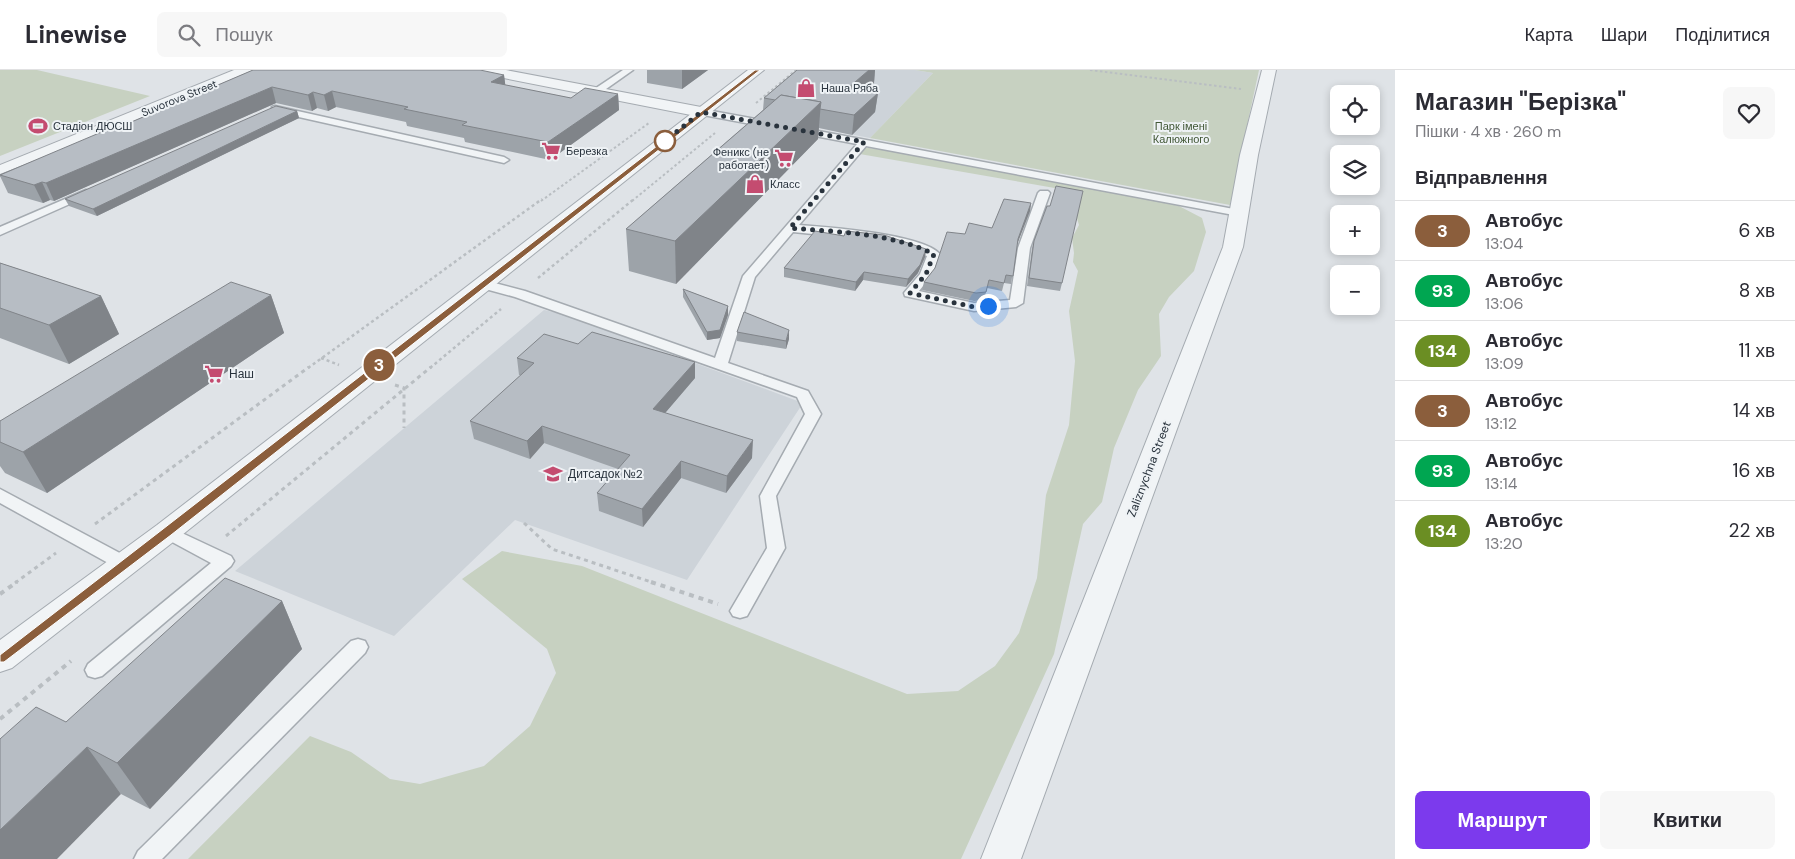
<!DOCTYPE html>
<html lang="uk">
<head>
<meta charset="utf-8">
<style>
  body { margin:0; font-family:"DM Sans",sans-serif; background:#f7f7f7; color:#2b2b33; height:100vh; display:flex; flex-direction:column; font-size:19px; white-space:nowrap }
  * { box-sizing:border-box; margin:0 }
  p { font-size:16px; color:#7c7c81 }
  .icon { flex:none; width:28px; height:28px; fill:none; stroke:currentColor; stroke-width:2; stroke-linecap:round; stroke-linejoin:round }
  .map { position:relative; flex:1; overflow:hidden }
  .panel { display:flex; flex-direction:column; background:#fff; width:400px }
  .panel>* { flex:none }
  .badge { padding:0 10px; border-radius:16px; font-size:18px; line-height:32px }
  .fabs { position:absolute; left:1330px; top:15px; display:grid; gap:10px }
  .fabs a { display:grid; place-items:center; width:50px; height:50px; border-radius:8px; background:#fff; box-shadow:0 2px 8px #0003; font-size:25px }
  .you { position:absolute; width:25px; height:25px; margin:-12px; border:4px solid #fff; border-radius:50%; background:#1a73e8; box-shadow:0 0 0 8px #1a73e833 }
  .map>.badge { position:absolute; translate:-50% -50%; box-shadow:0 0 0 2px #fff }
  h2 { padding:0 20px; font-size:19px; line-height:45px }
  .round { display:grid; place-items:center; flex:none; width:52px; height:52px; border-radius:8px; background:#f7f7f7 }
  .headline { display:flex; align-items:center; justify-content:space-between; height:85px; padding:0 20px }
  h1 { font-size:24px; font-weight:800; line-height:38px }
  .button { display:flex; gap:10px; margin-top:auto; padding:10px 20px }
  .button a { flex:1; height:58px; border-radius:8px; background:#7c3aed; color:#fff; font-size:20px; font-weight:800; line-height:58px; text-align:center }
  .button a+a { background:#f7f7f7; color:#2b2b33 }
  ul { padding:0; list-style:none }
  li { display:flex; align-items:center; gap:15px; height:60px; padding:0 20px; border-top:1px solid #e1e1e2 }
  li div { flex:1 }
  li b { display:block; font-size:19px }
  li em { font-style:normal }
  li .badge { min-width:55px; font-weight:700; text-align:center }
  header { display:flex; align-items:center; gap:30px; box-sizing:border-box; height:70px; padding:0 25px; background:#fff; border-bottom:1px solid #e1e1e2 }
  header strong { font-size:24px }
  nav { display:flex; gap:28px; margin-inline-start:auto; font-size:18px }
  .search { width:350px; height:45px; background:#f7f7f7; display:flex; align-items:center; gap:12px; box-sizing:border-box; padding:0 18px; border-radius:8px; color:#7c7c81; font-size:19px }
  main { display:flex; flex:1; min-height:0 }
  .map>svg:first-child { display:block }
  .built { fill:#cdd3d9 }
  .green { fill:#c7d1c1 }
  .lines { fill:none; stroke-linecap:round; stroke-linejoin:round }
  .service-casing { stroke:#a5abb1; stroke-width:3 }
  .minor-casing { stroke:#a5abb1; stroke-width:2 }
  .tertiary-casing { stroke:#a5abb1; stroke-width:2 }
  .path-far3 { stroke:#b9bec2; stroke-width:2; stroke-dasharray:2.5 2.5; stroke-linecap:butt }
  .path-far2 { stroke:#b9bec2; stroke-width:2.5; stroke-dasharray:3 3; stroke-linecap:butt }
  .path-far1 { stroke:#b9bec2; stroke-width:3; stroke-dasharray:4 4; stroke-linecap:butt }
  .path { stroke:#b9bec2; stroke-width:4; stroke-dasharray:5 5; stroke-linecap:butt }
  .service { fill:#f1f4f6; fill-rule:evenodd }
  .minor { fill:#f1f4f6; fill-rule:evenodd }
  .tertiary { fill:#f1f4f6; fill-rule:evenodd }
  .wall { fill:#9da3a9 }
  .shaded-wall { fill:#808489 }
  .building { fill:#b7bdc4; stroke:#808489 }
  .line { fill:#8b5e3c; stroke:#fff }
  .walk { stroke:#29333d; stroke-width:5; stroke-dasharray:0 9 }
  .stop-dot { fill:#fff; stroke:#8b5e3c; stroke-width:2.5 }
  .labels { text-anchor:middle; stroke-width:4; stroke-linejoin:round; paint-order:stroke }
  .far-poi-label { font-size:11px; fill:#29333d; stroke:#eef2f5; text-anchor:start }
  .far-street-label { font-size:11px; fill:#29333d; stroke:#eef2f5 }
  .far-park-label { font-size:11px; fill:#425837; stroke:#eef2f5 }
  .poi-label { font-size:12px; fill:#29333d; stroke:#eef2f5; text-anchor:start }
  .street-label { font-size:12px; fill:#29333d; stroke:#eef2f5 }
</style>
</head>
<body>
<header>
<strong>Linewise</strong>
<div class="search"><svg class="icon" aria-label="search" viewBox="0 0 24 24"><circle cx="10" cy="10" r="6"/><path d="M15 15l6 6"/></svg>Пошук</div>
<nav><a>Карта</a><a>Шари</a><a>Поділитися</a></nav>
</header>
<main>
<div class="map">
<svg width="1395" height="789" viewBox="0 0 1395 789">
  <rect width="100%" height="100%" fill="#dfe3e7"/>
  <!-- built -->
  <g class="built">
    <polygon points="817,0 915,0 933,3 870,68 763,47"/>
    <polygon points="544,240 562,244 803,333 687,510 515,450 394,566 235,501"/>
  </g>
  <!-- green -->
  <g class="green">
    <polygon points="0,0 37,0 150,26 0,86"/>
    <polygon points="915,0 1259,0 1230,135 870,68 933,3"/>
    <polygon points="862,77 969,93 1179,136 1202,148 1206,162 1194,201 1169,227 1159,244 1161,286 1138,320 1114,378 1102,432 1083,454 1054,584 961,789 188,789 310,666 351,682 390,709 420,714 484,696 530,656 556,603 547,579 462,509 502,481 582,496 907,624 958,621 995,596 1019,563 1037,508 1046,425 1069,355 1075,291 1069,241 1078,201 1073,192 1074,183 1072,168 1079,155 1070,126 1066,120 854,83"/>
  </g>
  <g class="lines">
    <!-- service casing -->
    <g class="service-casing">
      <g id="service">
        <polygon points="623,0 633,0 599,24 593,24 593,20"/>
        <polygon points="275,36 504,87 509,90 504,93 272,41 272,37"/>
        <polygon points="701,39 772,52 777,55 772,58 698,44 698,40"/>
        <path d="M 797,57 L 1239,140 L 1245,143 L 1239,146 L 866,76 L 799,155 C 827,157 922,164 940,184 L 932,205 L 919,221 L 974,233 L 1010,230 L 1018,178 L 1038,123 L 1040,121 L 1048,121 L 1050,123 L 1030,178 L 1023,233 L 1016,237 L 974,241 L 905,226 L 904,223 L 920,204 L 927,186 L 882,171 L 793,162 L 755,207 L 728,293 L 808,321 L 821,344 L 776,426 L 785,478 L 747,546 L 740,548 L 733,546 L 730,541 L 767,478 L 760,426 L 805,344 L 797,327 L 515,227 L 478,217 L 477,214 L 483,210 L 525,221 L 715,288 L 743,206 L 857,74 L 794,62 L 794,58 Z"/>
        <polygon points="86,120 90,121 92,123 90,125 0,165 0,157"/>
        <polygon points="0,419 131,489 134,494 131,499 125,501 119,499 0,433"/>
        <polygon points="167,456 231,486 234,491 231,496 102,606 95,608 88,606 85,600 88,594 211,493 161,466 158,462 161,458"/>
        <polygon points="358,569 365,571 368,577 365,583 162,789 134,789 138,781 351,571"/>
      </g>
    </g>
    <!-- minor casing -->
    <g class="minor-casing">
      <g id="minor">
        <polygon points="234,0 254,0 252,3 0,106 0,95"/>
        <polygon points="476,0 506,0 701,37 707,39 709,42 707,45 701,47 483,4 478,3"/>
        <polygon points="1262,0 1276,0 1258,85 1243,177 1021,789 981,789 1223,177 1240,85"/>
      </g>
    </g>
    <!-- tertiary casing -->
    <g class="tertiary-casing">
      <polygon id="tertiary" points="748,0 764,0 177,469 12,598 0,602 0,570 157,455"/>
    </g>
    <!-- path-far3 -->
    <g class="path-far3">
      <polyline points="1090,0 1241,19"/>
      <polyline points="756,33 796,0"/>
      <polyline points="541,131 649,53"/>
      <polyline points="632,131 715,63"/>
    </g>
    <!-- path-far2 -->
    <g class="path-far2">
      <polyline points="538,208 634,129"/>
      <polyline points="321,288 339,295"/>
      <polyline points="308,298 542,129"/>
      <polyline points="430,298 501,239"/>
    </g>
    <!-- path-far1 -->
    <g class="path-far1">
      <polyline points="395,315 404,318 404,358"/>
      <polyline points="524,453 552,479 654,513"/>
      <polyline points="95,454 309,297"/>
      <polyline points="226,466 431,297"/>
      <polyline points="15,513 56,483"/>
    </g>
    <!-- path -->
    <g class="path">
      <polyline points="651,512 718,534"/>
      <polyline points="0,524 17,512"/>
      <polyline points="0,649 71,591"/>
    </g>
    <!-- service -->
    <use href="#service" class="service"/>
    <!-- minor -->
    <use href="#minor" class="minor"/>
    <!-- tertiary -->
    <use href="#tertiary" class="tertiary"/>
  </g>
  <!-- wall -->
  <g class="wall">
    <polygon points="253,0 504,5 505,15 571,28 618,24 619,40 550,90 465,72 464,68 407,56 406,52 336,37 328,41 317,38 312,41 276,33 54,131 50,130 43,133 8,123 0,106 0,104 115,59"/>
    <polygon points="647,0 708,0 682,19 647,13"/>
    <polygon points="797,0 875,0 874,13 864,21 878,23 875,42 852,65 819,58 818,69 676,214 629,201 626,159 763,40 764,28"/>
    <polygon points="297,41 299,48 97,146 69,136 65,129"/>
    <polygon points="1031,133 1030,141 1017,174 1011,214 1004,213 1002,221 987,218 984,230 974,231 922,220 924,212 965,164 992,158"/>
    <polygon points="1034,171 1062,213 1060,221 1027,216 1032,178"/>
    <polygon points="926,179 925,187 918,203 906,217 863,210 855,221 784,207 784,198"/>
    <polygon points="0,193 101,226 119,264 69,294 0,268"/>
    <polygon points="683,219 728,236 728,245 720,268 707,270 683,227"/>
    <polygon points="271,225 284,263 47,423 5,403 0,396 0,351"/>
    <polygon points="737,262 789,269 786,279 737,271"/>
    <polygon points="578,274 695,292 695,308 665,343 752,388 726,423 681,408 643,457 599,441 597,423 618,399 544,373 530,389 474,369 470,351 521,305 519,305 517,288"/>
    <polygon points="282,531 302,579 150,739 121,724 66,652"/>
  </g>
  <!-- shaded-wall -->
  <g class="shaded-wall">
    <polygon points="682,0 708,0 682,19"/>
    <polygon points="869,0 875,0 874,13 846,37 848,18"/>
    <polygon points="504,5 506,20 491,12"/>
    <polygon points="272,17 276,33 54,131 46,113"/>
    <polygon points="332,21 336,37 328,41 324,25"/>
    <polygon points="313,22 317,38 312,41 308,25"/>
    <polygon points="878,23 875,42 852,65 854,45"/>
    <polygon points="618,24 619,40 550,90 548,72"/>
    <polygon points="821,32 818,69 676,214 675,171"/>
    <polygon points="297,41 299,48 97,146 93,139"/>
    <polygon points="42,112 50,130 43,133 34,115"/>
    <polygon points="1031,133 1030,141 1016,177 1018,169"/>
    <polygon points="926,179 925,187 918,203 906,217 908,209"/>
    <polygon points="864,202 863,210 855,221 856,212"/>
    <polygon points="271,225 284,263 47,423 23,382"/>
    <polygon points="101,226 119,264 69,294 49,255"/>
    <polygon points="728,236 728,245 720,268 707,270 707,262"/>
    <polygon points="789,260 789,269 786,279 786,271"/>
    <polygon points="695,292 695,308 654,356 653,339"/>
    <polygon points="542,356 544,373 530,389 527,371"/>
    <polygon points="753,370 752,388 726,423 727,406"/>
    <polygon points="681,391 681,408 643,457 642,439"/>
    <polygon points="282,531 302,579 150,739 117,693"/>
    <polygon points="87,677 121,724 57,789 0,789 0,760"/>
  </g>
  <!-- building -->
  <g class="building">
    <polygon points="253,0 480,0 504,5 491,12 571,28 585,18 618,24 548,72 462,55 467,52 404,39 408,37 332,21 324,25 313,22 308,25 272,17 46,113 42,112 34,115 0,105 111,58 115,59"/>
    <polygon points="797,0 869,0 848,18 878,23 854,45 820,39 821,32 781,25 775,30 764,28"/>
    <polygon points="781,25 821,32 675,171 626,159"/>
    <polygon points="276,36 297,41 93,139 65,129"/>
    <polygon points="1056,116 1083,121 1062,213 1029,208 1034,171 1047,136 1050,136"/>
    <polygon points="1004,129 1031,133 1018,169 1013,206 1006,205 1004,213 989,210 986,222 976,223 924,212 935,198 947,162 965,164 969,153 992,158"/>
    <polygon points="815,161 844,166 846,161 884,165 926,179 920,195 908,209 864,202 856,212 784,198"/>
    <polygon points="0,193 101,226 49,255 0,238"/>
    <polygon points="231,212 271,225 23,382 0,372 0,351"/>
    <polygon points="683,219 728,236 720,260 707,262"/>
    <polygon points="744,242 789,260 786,271 737,262"/>
    <polygon points="592,262 695,292 653,339 753,370 727,406 681,391 642,439 597,423 630,385 542,356 527,371 470,351 534,293 517,288 544,264 578,274"/>
    <polygon points="225,508 282,531 117,693 87,677 0,760 0,669 36,637 66,652"/>
  </g>
  <!-- line -->
  <polygon class="line" points="755,0 760,0 171,465 4,592 0,592 0,585 163,459"/>
  <g class="lines">
    <!-- walk -->
    <path class="walk" d="M 665,71 L 664,72 L 701,42 L 864,72 L 790,158 C 838,162 891,163 934,184 L 926,204 L 910,223 L 974,237 L 988,236"/>
  </g>
  <!-- icons -->
  <defs>
    <g id="shop-bare" transform="scale(1.5)"><path d="M-5-2.5h2.3a2.7 3.5 0 0 1 5.4 0H5L5.5 6h-11ZM-1.5-2.5h3a1.5 2.3 0 0 0-3 0Z" fill="#c44c70" stroke="#eef2f5" stroke-width="2.5" paint-order="stroke"/></g>
    <g id="stadium-bare" transform="scale(1.5)"><path d="M0-5a6.5 5 0 1 0 0 10a6.5 5 0 1 0 0-10ZM-3.5-1.8h7v3.6h-7Z" fill="#c44c70" stroke="#eef2f5" stroke-width="2.5" paint-order="stroke"/></g>
    <g id="supermarket-bare" transform="scale(1.5)"><path d="M-6-5.5h2.5l.6 2H6L4.5 2H-2.5L-4.4-4H-6ZM-1.5 3.2a1.3 1.3 0 1 0 .1 0ZM3 3.2a1.3 1.3 0 1 0 .1 0Z" fill="#c44c70" stroke="#eef2f5" stroke-width="2.5" paint-order="stroke"/></g>
    <g id="school-bare" transform="scale(1.5)"><path d="M0-5L7-2L0 1L-7-2ZM-4 1L0 2.5L4 1V4Q0 6-4 4Z" fill="#c44c70" stroke="#eef2f5" stroke-width="2.5" paint-order="stroke"/></g>
  </defs>
  <g fill-rule="evenodd">
    <use href="#shop-bare" x="806" y="18"/>
    <use href="#stadium-bare" x="38" y="56"/>
    <use href="#supermarket-bare" x="551" y="81"/>
    <use href="#supermarket-bare" x="784" y="88"/>
    <use href="#shop-bare" x="755" y="114"/>
    <use href="#supermarket-bare" x="214" y="304"/>
    <use href="#school-bare" x="553" y="404"/>
  </g>
  <!-- markers -->
  <circle class="stop-dot" cx="665" cy="71" r="10"/>
  <g class="labels">
    <!-- far-poi labels -->
    <g class="far-poi-label">
      <text x="821" y="22">Наша Ряба</text>
      <text x="53" y="60">Стадіон ДЮСШ</text>
      <text x="566" y="85">Березка</text>
      <text x="769" y="86" text-anchor="end">Феникс (не<tspan x="769" dy="13">работает)</tspan></text>
      <text x="770" y="118">Класс</text>
    </g>
    <!-- far-street labels -->
    <g class="far-street-label">
      <text transform="translate(179 28) rotate(-22)" y="4">Suvorova Street</text>
    </g>
    <!-- far-park labels -->
    <g class="far-park-label">
      <text x="1181" y="60">Парк імені<tspan x="1181" dy="13">Калюжного</tspan></text>
    </g>
    <!-- poi labels -->
    <g class="poi-label">
      <text x="229" y="308">Наш</text>
      <text x="568" y="408">Дитсадок №2</text>
    </g>
    <!-- street labels -->
    <g class="street-label">
      <text transform="translate(1149 399) rotate(-69)" y="4">Zaliznychna Street</text>
    </g>
  </g>
</svg>
<div class="fabs">
<a><svg class="icon" aria-label="locate" viewBox="0 0 24 24"><circle cx="12" cy="12" r="6"/><path d="M12 2v4M12 18v4M2 12h4M18 12h4"/></svg></a>
<a><svg class="icon" aria-label="layers" viewBox="0 0 24 24"><path d="M12 4l9 5-9 5-9-5zM3 14l9 5 9-5"/></svg></a>
<a>+</a>
<a>−</a>
</div>
<div class="you" style="left:988px;top:236px"></div>
<b class="badge" style="left:379px;top:295px;background:#8b5e3c;color:#fff">3</b>
</div>
<section class="panel">
<div class="headline"><div><h1>Магазин &quot;Берізка&quot;</h1><p>Пішки · 4 хв · 260 m</p></div><a class="round"><svg class="icon" aria-label="heart" viewBox="0 0 24 24"><path d="M12 20l-8-8c-3-5 5-10 8-4 3-6 11-1 8 4z"/></svg></a></div>
<h2>Відправлення</h2>
<ul>
<li><span class="badge" style="background:#8b5e3c;color:#fff">3</span><div><b>Автобус</b><p>13:04</p></div><em>6 хв</em></li>
<li><span class="badge" style="background:#00a651;color:#fff">93</span><div><b>Автобус</b><p>13:06</p></div><em>8 хв</em></li>
<li><span class="badge" style="background:#6b8e23;color:#fff">134</span><div><b>Автобус</b><p>13:09</p></div><em>11 хв</em></li>
<li><span class="badge" style="background:#8b5e3c;color:#fff">3</span><div><b>Автобус</b><p>13:12</p></div><em>14 хв</em></li>
<li><span class="badge" style="background:#00a651;color:#fff">93</span><div><b>Автобус</b><p>13:14</p></div><em>16 хв</em></li>
<li><span class="badge" style="background:#6b8e23;color:#fff">134</span><div><b>Автобус</b><p>13:20</p></div><em>22 хв</em></li>
</ul>
<div class="button"><a>Маршрут</a><a>Квитки</a></div>
</section>
</main>
</body>
</html>
